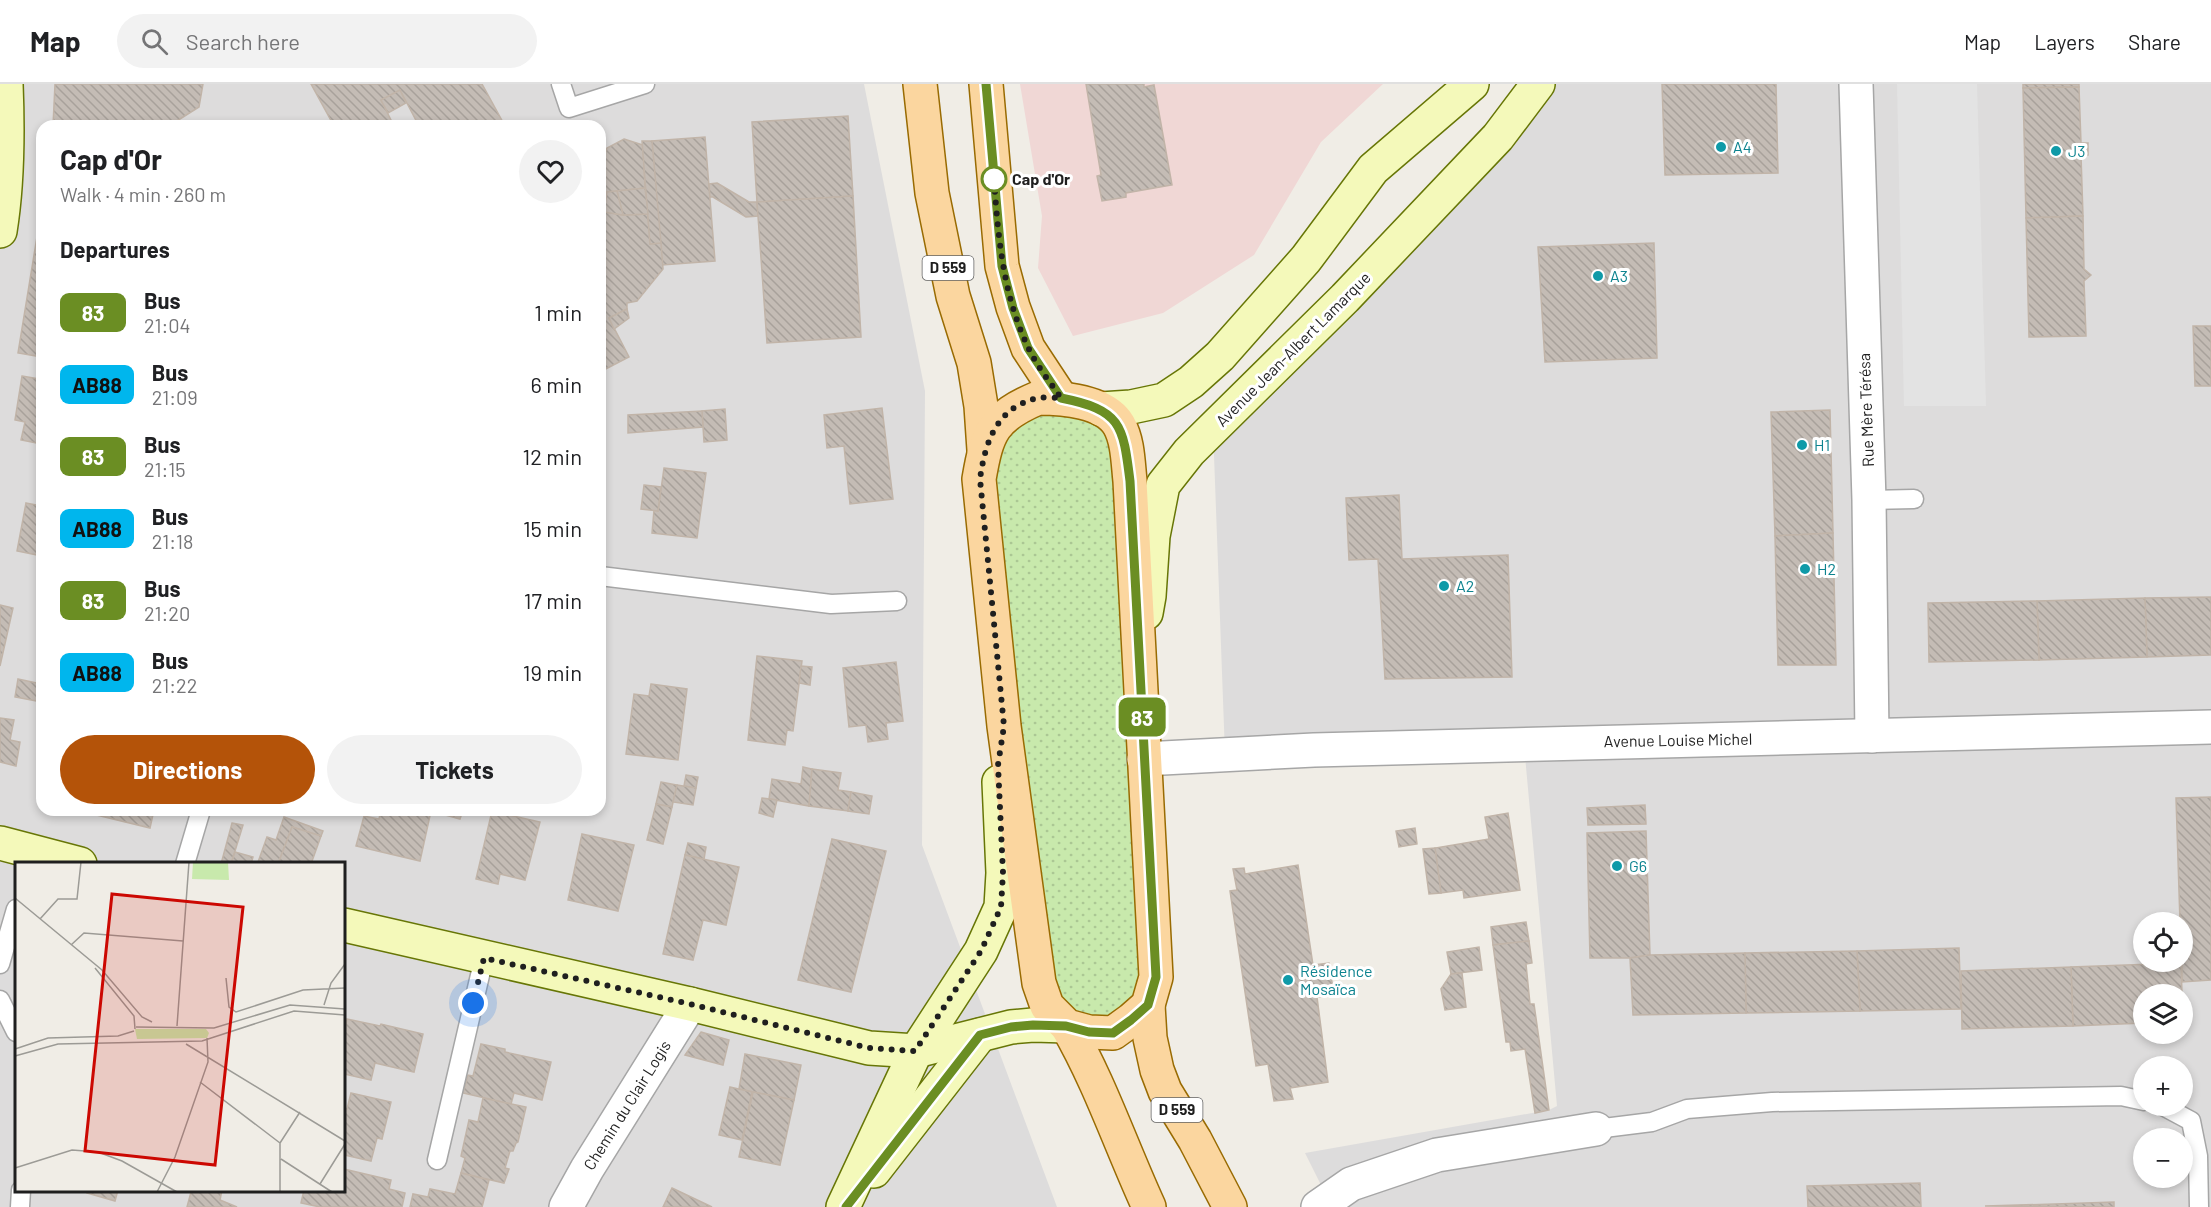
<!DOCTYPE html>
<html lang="en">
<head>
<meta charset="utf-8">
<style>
  body { margin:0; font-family:Barlow,sans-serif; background:#f2f2f2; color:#202124; height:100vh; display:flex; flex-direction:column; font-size:22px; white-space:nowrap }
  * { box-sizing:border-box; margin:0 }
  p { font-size:20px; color:#757577 }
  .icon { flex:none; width:33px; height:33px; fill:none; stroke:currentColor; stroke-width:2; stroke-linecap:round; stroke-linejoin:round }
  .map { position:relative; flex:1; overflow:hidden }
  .sheet { position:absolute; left:36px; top:36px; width:570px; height:696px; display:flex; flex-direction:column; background:#fff; border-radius:18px; box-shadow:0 3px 9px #0003 }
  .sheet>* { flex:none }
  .badge { padding:0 12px; border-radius:9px; font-size:21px; line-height:39px }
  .buttons { position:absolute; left:2133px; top:828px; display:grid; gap:12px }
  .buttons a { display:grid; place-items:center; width:60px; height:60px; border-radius:50%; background:#fff; box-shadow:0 3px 9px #0003; font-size:30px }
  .you { position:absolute; width:30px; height:30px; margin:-15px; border:4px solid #fff; border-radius:50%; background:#1a73e8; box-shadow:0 0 0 9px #1a73e833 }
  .map>.badge { position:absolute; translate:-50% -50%; box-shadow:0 0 0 3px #fff }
  h2 { padding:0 24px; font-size:22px; line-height:54px }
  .round { display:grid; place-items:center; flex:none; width:63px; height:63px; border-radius:32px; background:#f2f2f2 }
  .summary { display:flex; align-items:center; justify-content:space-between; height:102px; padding:0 24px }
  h1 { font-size:28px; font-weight:700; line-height:45px }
  .button { display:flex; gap:12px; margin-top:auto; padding:12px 24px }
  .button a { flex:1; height:69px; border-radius:36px; background:#b45309; color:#fff; font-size:24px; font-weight:700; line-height:69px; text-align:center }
  .button a+a { background:#f2f2f2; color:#202124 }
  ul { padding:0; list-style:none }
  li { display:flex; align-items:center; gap:18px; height:72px; padding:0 24px }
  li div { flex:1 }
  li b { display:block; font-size:22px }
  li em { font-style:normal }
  li .badge { min-width:66px; font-weight:700; text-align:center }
  header { display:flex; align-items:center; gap:36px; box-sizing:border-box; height:84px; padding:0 30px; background:#fff; border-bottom:2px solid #e0e0e0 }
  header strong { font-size:28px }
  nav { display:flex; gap:33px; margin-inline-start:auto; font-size:21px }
  .search { width:420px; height:54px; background:#f2f2f2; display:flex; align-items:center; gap:15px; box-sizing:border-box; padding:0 21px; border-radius:33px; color:#757577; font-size:22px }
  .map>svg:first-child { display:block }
  .residential { fill:#dddcdc; fill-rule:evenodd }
  .commercial { fill:#f0d7d5 }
  .grass { fill:url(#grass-dots) }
  .parking { fill:#e3e3e3 }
  .building { fill:url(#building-back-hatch); stroke:#c1b4a8; stroke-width:1.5 }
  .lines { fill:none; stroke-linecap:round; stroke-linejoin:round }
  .lane-casing { stroke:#a6a6a6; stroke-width:21 }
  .street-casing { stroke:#a6a6a6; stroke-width:36 }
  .secondary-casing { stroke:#677606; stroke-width:36 }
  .primary-casing { stroke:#996b02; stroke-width:36 }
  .lane { stroke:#fff; stroke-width:18 }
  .street { stroke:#fff; stroke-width:33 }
  .secondary { stroke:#f4f9ba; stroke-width:33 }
  .primary { stroke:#fbd69f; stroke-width:33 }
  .line-casing { stroke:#fff; stroke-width:14 }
  .line { stroke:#6b8e23; stroke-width:9 }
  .walk { stroke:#1f1f1f; stroke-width:6; stroke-dasharray:0 10.8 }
  .culture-dot { fill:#0f9aa8; stroke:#fff; stroke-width:2 }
  .stop-dot { fill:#fff; stroke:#6b8e23; stroke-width:3 }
  .labels { text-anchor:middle; stroke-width:6; stroke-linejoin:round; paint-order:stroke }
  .shield { fill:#fff; stroke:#626262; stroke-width:1.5 }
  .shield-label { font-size:15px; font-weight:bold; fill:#1f1f1f }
  .culture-label { font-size:16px; fill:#0d838f; stroke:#fff; text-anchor:start }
  .stop-label { font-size:16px; font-weight:bold; fill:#1f1f1f; stroke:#fff; text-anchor:start }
  .street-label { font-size:16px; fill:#1f1f1f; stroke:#fff }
  .inset-road { fill:none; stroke:#9c9b96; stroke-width:1.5 }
  .view { fill:#cc0802; fill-opacity:0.15; stroke:#cc0802; stroke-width:3 }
  .inset-edge { fill:none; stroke:#1f1f1f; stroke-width:3 }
</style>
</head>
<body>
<header>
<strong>Map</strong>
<div class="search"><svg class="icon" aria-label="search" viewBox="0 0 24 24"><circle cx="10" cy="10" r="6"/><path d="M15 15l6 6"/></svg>Search here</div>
<nav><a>Map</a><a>Layers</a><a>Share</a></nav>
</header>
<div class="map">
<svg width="2211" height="1123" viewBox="0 0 2211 1123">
  <defs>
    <pattern id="grass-dots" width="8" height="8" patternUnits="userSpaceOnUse" patternTransform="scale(1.5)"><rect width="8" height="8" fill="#c8e9ac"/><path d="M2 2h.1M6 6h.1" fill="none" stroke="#abc794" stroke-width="1.8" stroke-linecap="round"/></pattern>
    <pattern id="building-back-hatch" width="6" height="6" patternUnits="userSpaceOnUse" patternTransform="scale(1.5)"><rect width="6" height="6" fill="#c4bcb5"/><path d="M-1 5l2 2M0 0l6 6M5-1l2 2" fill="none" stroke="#a8a19b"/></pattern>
  </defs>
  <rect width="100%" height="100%" fill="#f0ede6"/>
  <!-- residential -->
  <g class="residential">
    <path d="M 0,0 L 864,0 L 925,307 L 922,761 L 1057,1123 L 0,1123 ZM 42,42 L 600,42 L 600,726 L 42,726 ZM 16,780 L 344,780 L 344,1106 L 16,1106 Z"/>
    <path d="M 1538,0 L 2211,0 L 2211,1123 L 1332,1123 L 1305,1069 L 1549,1026 L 1557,1022 L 1524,661 L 1225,670 L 1213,344 ZM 2144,838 L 2182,838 L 2182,878 L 2144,878 ZM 2144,910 L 2182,910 L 2182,950 L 2144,950 ZM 2144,982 L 2182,982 L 2182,1022 L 2144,1022 ZM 2144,1054 L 2182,1054 L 2182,1094 L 2144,1094 Z"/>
  </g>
  <!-- commercial -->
  <polygon class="commercial" points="1020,0 1383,0 1321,58 1254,171 1163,229 1073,252 1038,184 1042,132"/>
  <!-- grass -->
  <polygon class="grass" points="1038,314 1118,340 1156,893 1113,949 1047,922 979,395 1012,325"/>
  <!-- parking -->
  <polygon class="parking" points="1897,0 1977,0 1986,322 1904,322"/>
  <!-- building -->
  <g class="building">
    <polygon points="55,0 203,0 199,23 169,42 53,42"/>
    <polygon points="311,0 482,0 505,42 419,42 400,6 381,16 394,42 334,42"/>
    <polygon points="1086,0 1144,0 1144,3 1154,1 1172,101 1126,109 1126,113 1102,117 1097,92 1101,91"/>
    <polygon points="1662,0 1776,0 1778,89 1665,91"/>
    <polygon points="2023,0 2079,0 2079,3 2023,4"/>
    <polygon points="2079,3 2081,59 2088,59 2088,71 2081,71 2083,132 2026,134 2023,4"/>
    <polygon points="400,6 406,19 388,29 381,16"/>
    <polygon points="848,32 853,112 757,118 752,38"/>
    <polygon points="705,53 715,177 662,181 652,57"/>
    <polygon points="624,55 643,61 645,104 607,108 604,128 623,131 648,130 650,160 661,159 663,185 637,217 627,219 627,225 609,234 629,273 600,288 600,82 607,64"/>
    <polygon points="642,57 652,57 661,159 650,160"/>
    <polygon points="717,99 749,118 757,118 758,132 746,133 713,113 710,113 709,100"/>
    <polygon points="645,104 648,130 623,131 617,107"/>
    <polygon points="617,107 623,131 604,128 607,108"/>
    <polygon points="853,112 861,253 767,259 757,118"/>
    <polygon points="42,122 42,273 18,269"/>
    <polygon points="2083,132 2084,185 2091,191 2084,197 2086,252 2029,253 2026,134"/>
    <polygon points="1654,159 1657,274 1545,278 1538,163"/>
    <polygon points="627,225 629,234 614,245 609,234"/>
    <polygon points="2193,242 2211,242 2211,302 2195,302"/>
    <polygon points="22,292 40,295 39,300 42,301 42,360 21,356 25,338 15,336"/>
    <polygon points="882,324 893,415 850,420 844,362 827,364 824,331"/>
    <polygon points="725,325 727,356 704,358 702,327"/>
    <polygon points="1830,326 1833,449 1775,452 1771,328"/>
    <polygon points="702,327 703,343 628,349 628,331"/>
    <polygon points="664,384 706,389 697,454 652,449 654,426 658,427"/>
    <polygon points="644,401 661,403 658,427 641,425"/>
    <polygon points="1399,411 1402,475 1508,471 1512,593 1385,595 1378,475 1349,476 1346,414"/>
    <polygon points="26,419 42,422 42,472 17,467"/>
    <polygon points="1833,449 1836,581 1778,581 1775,452"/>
    <polygon points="2211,513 2211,571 2147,573 2145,514"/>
    <polygon points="2145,514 2147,573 2039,576 2037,517"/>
    <polygon points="2037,517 2039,576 1929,578 1928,519"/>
    <polygon points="0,521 13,524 0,582"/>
    <polygon points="757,572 802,577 793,647 787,646 785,661 748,656"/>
    <polygon points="896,578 903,637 886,639 888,655 868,658 866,641 849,643 843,584"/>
    <polygon points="801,582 812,583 810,601 799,599"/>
    <polygon points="18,595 42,600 42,618 15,613"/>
    <polygon points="651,600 687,605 678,676 626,670 634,610 649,612"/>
    <polygon points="0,634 14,636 10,656 20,658 16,682 0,678"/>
    <polygon points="803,683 812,685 809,722 769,715 772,695 801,700"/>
    <polygon points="812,685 841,689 838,706 851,708 848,727 809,722"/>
    <polygon points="686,691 698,693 696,704 684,702"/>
    <polygon points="661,698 677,701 672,723 656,720"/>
    <polygon points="677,701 696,704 693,721 673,718"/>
    <polygon points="851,708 872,712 869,730 848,727"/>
    <polygon points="2211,713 2211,896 2182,898 2182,838 2180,838 2176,714"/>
    <polygon points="762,714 777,716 773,733 759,729"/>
    <polygon points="656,720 672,723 663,760 647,756"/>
    <polygon points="1645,721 1646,740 1588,741 1587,724"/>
    <polygon points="76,726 154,726 150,744"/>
    <polygon points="381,726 463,726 460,735 431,727 420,777 356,762 364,732 379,735"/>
    <polygon points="492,727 540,738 525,796 500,790 498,800 476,795"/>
    <polygon points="1508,729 1520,806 1464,814 1463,806 1441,809 1435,764 1489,755 1485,733"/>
    <polygon points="284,733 323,747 321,752 292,743 278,780 258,778 267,753 276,756"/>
    <polygon points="232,739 243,741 231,780 221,780"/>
    <polygon points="292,743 321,752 311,780 278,780"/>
    <polygon points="1415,744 1417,760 1399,763 1396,747"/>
    <polygon points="1646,747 1650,871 1630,874 1590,874 1587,749"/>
    <polygon points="582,750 634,761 618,827 568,816"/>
    <polygon points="832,755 886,767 851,908 798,896"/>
    <polygon points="688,759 706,763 704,775 685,771"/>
    <polygon points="1435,764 1441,809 1429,810 1423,765"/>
    <polygon points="235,768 253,773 251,780 231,780"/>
    <polygon points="685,771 739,783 726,841 703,836 693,876 663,870"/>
    <polygon points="1298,781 1313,881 1329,879 1334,911 1317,913 1328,998 1290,1004 1293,1015 1274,1017 1268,980 1256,982 1230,807 1237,806 1233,785 1244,784 1245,790"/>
    <polygon points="1526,838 1529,857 1493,861 1491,843"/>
    <polygon points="1529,857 1532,879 1526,880 1530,920 1534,920 1549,1026 1535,1029 1525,965 1511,967 1510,958 1506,958 1493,861"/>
    <polygon points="1479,863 1482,886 1451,890 1447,868"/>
    <polygon points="1959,864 1961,925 1860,927 1857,867"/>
    <polygon points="1857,867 1860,927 1746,929 1745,869"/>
    <polygon points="1745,869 1746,929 1633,931 1630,874 1650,871"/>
    <polygon points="2181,879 2182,910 2144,910 2144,939 2073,942 2071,883"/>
    <polygon points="2071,883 2073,942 1962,945 1961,887"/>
    <polygon points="1462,889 1466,923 1445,926 1441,905 1451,890"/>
    <polygon points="347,935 380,942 381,940 423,950 414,988 375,979 371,996 344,990 344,949"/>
    <polygon points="701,948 729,956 723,981 685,971"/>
    <polygon points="481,960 505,965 505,968 551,978 542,1016 514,1009 511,1020 463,1009 468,991 473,992"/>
    <polygon points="745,970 801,981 794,1016 739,1005"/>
    <polygon points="730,1003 752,1008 742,1056 719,1051"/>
    <polygon points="753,1008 794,1016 780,1081 739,1073"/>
    <polygon points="351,1009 391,1018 382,1055 377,1054 371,1077 344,1071 344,1024 347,1025"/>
    <polygon points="483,1014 526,1023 518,1058 516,1059 513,1067 510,1067 505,1084 509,1085 504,1099 461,1089 465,1074 461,1072 469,1036 478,1038"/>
    <polygon points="344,1085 391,1096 389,1105 405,1109 402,1123 320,1123 301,1119 304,1106 344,1106"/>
    <polygon points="461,1089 489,1096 482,1123 410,1123 413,1110 428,1113 430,1105 455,1110"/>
    <polygon points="1920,1099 1921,1123 1808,1123 1807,1102"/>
    <polygon points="672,1104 712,1123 663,1123"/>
    <polygon points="88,1106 118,1106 115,1117 87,1109"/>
    <polygon points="187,1106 222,1106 220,1116 237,1123 187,1123 191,1108"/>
    <polygon points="2114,1118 2114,1123 1985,1122 2055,1120"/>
  </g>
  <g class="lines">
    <!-- lane casing -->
    <g class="lane-casing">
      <g id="lane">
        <polyline points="561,0 569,24 645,0"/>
        <polyline points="1869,416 1914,415"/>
        <polyline points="600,492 831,520 897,517"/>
        <polyline points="185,780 201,726"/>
        <polyline points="0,880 16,825"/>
        <polyline points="0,916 16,948"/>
        <polyline points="2163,1022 2191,1037 2198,1072 2199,1123"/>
        <polyline points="1596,1045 1652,1038 1687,1025 1772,1018 2121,1012 2144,1017"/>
        <polyline points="437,1076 484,874"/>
        <polyline points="20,1123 21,1106"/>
      </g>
    </g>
    <!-- street casing -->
    <g class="street-casing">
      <g id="street">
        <polyline points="1856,0 1869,416 1872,652"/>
        <polyline points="1144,675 1314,666 2211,643"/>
        <polyline points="566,1123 587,1085 690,920"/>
        <polyline points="1318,1123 1351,1100 1437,1071 1596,1045"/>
      </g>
    </g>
    <!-- secondary casing -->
    <g class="secondary-casing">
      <g id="secondary">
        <path d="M 0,147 C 8,98 8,49 6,0"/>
        <polyline points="1101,325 1131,323 1164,316 1191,298 1220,272 1306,175 1373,85 1472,0"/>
        <polyline points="1146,529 1149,512 1153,452 1163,401 1189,368 1345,214 1498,53 1538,0"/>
        <polyline points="0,759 80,780"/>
        <polyline points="344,841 690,920 869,964 916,967 1011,943 1033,941 1067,942"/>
        <polyline points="874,1087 980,951"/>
        <polyline points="843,1123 916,967 981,867 1001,823 1003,789 999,698"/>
      </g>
    </g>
    <!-- primary casing -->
    <g class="primary-casing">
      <g id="primary">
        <polyline points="920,0 932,109 953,212 974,279 981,322 984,366"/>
        <polyline points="986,0 1002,182 1013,223 1028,264 1061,314"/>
        <path d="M 1038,314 C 1063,314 1105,317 1119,341 C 1128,357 1128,379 1130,397 L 1156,893 L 1148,921 L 1131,936 L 1113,949 L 1089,948 L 1067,942 L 1047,922 L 1039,899 L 1004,642 L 979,395 C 987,348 993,333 1038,314 Z"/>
        <polyline points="1148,921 1150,954 1157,986 1165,1007 1195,1056 1230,1123"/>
        <path d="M 1067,942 C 1100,999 1121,1062 1149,1123"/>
      </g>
    </g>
    <!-- lane -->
    <use href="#lane" class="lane"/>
    <!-- street -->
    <use href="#street" class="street"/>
    <!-- secondary -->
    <use href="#secondary" class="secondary"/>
    <!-- primary -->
    <use href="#primary" class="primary"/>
  </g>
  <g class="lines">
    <!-- line casing -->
    <g class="line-casing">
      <path id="line" d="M 846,1123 L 980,951 L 1011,943 L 1033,941 L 1066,942 L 1089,948 L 1113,949 L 1131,936 L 1148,921 L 1156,893 L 1130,397 C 1123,340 1121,326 1061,314 L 1028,264 L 1013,224 L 1002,182 L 986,0"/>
    </g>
    <!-- line -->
    <use href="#line" class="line"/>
    <!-- walk -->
    <path class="walk" d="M 473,919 L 484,874 L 690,920 L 869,964 L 915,967 L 981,867 L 1001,823 L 1003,789 L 998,681 L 1004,642 L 980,395 C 985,359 996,323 1038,314 C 1045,313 1054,314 1061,314 C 1050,298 1036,281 1028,263 C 1003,211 998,152 994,95"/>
  </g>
  <!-- markers -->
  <g class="culture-dot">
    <circle cx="1721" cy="63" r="6"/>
    <circle cx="2056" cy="67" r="6"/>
    <circle cx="1598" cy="192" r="6"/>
    <circle cx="1802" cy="361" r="6"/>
    <circle cx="1805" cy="485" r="6"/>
    <circle cx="1444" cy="502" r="6"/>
    <circle cx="1617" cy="782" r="6"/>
    <circle cx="1288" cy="896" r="6"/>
  </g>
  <circle class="stop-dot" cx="994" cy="95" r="12"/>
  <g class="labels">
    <!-- shield labels -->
    <g class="shield">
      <rect x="922.5" y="172" width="51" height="24" rx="4.5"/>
      <rect x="1151.5" y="1014" width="51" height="24" rx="4.5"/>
    </g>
    <g class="shield-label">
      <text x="948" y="189">D 559</text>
      <text x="1177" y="1031">D 559</text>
    </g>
    <!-- culture labels -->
    <g class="culture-label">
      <text x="1733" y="69">A4</text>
      <text x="2068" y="73">J3</text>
      <text x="1610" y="198">A3</text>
      <text x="1814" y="367">H1</text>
      <text x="1817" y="491">H2</text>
      <text x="1456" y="508">A2</text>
      <text x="1629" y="788">G6</text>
      <text x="1300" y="893">Résidence<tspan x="1300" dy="18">Mosaïca</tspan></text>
    </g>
    <!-- stop labels -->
    <g class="stop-label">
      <text x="1012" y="101">Cap d'Or</text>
    </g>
    <!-- street labels -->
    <g class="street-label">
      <text transform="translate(1293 265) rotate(-45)" y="6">Avenue Jean-Albert Lamarque</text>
      <text transform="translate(1866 326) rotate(-92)" y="6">Rue Mère Térésa</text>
      <text transform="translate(1678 656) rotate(-1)" y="6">Avenue Louise Michel</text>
      <text transform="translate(627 1021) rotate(-58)" y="6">Chemin du Clair Logis</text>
    </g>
  </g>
  <!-- overview -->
  <g transform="translate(15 778)">
    <rect width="330" height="330" fill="#f0ede6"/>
    <path d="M 178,0 L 213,0 L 214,18 L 177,17 ZM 120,167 L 191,167 L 194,171 L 192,176 L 122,177 Z" fill="#c8e9ac"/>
    <path class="inset-road" d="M 0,36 L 87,108 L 127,155 L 137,160M 25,57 L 43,37 L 62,37 L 66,0M 56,83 L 69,71 L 168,79M 80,106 L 119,154 L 120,167M 211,116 L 214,145 L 221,150 L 288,128 L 330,126M 309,143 L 316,121 L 330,102M 162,164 L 174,0M 121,165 L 199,166 L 275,143 L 330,147M 171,182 L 330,279M 0,187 L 33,176 L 103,174 L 119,169M 0,194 L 43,182 L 187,179 L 279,149 L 330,153M 185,220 L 265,281M 265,281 L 265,330M 265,281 L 285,250M 266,297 L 317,330M 0,306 L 57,288 L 83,290 L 107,299 L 162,330M 305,322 L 330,282M 142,330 L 160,295 L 193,200 L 192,176"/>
    <path class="view" d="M 97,32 L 228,45 L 200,303 L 70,289 Z"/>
    <rect width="330" height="330" class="inset-edge"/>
  </g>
</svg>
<div class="buttons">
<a><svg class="icon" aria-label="locate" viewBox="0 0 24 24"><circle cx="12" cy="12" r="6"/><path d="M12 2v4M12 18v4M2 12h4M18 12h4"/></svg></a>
<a><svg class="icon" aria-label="layers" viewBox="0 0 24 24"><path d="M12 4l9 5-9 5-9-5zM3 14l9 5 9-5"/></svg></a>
<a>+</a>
<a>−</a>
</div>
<div class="you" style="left:473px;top:919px"></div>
<b class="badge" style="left:1142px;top:633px;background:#6b8e23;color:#fff">83</b>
<section class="sheet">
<div class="summary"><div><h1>Cap d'Or</h1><p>Walk · 4 min · 260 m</p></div><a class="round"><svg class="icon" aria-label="heart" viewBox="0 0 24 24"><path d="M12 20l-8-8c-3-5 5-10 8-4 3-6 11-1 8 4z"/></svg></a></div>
<h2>Departures</h2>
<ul>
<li><span class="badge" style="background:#6b8e23;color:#fff">83</span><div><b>Bus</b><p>21:04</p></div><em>1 min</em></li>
<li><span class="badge" style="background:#00b6ed;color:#111">AB88</span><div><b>Bus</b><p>21:09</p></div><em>6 min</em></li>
<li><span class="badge" style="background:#6b8e23;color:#fff">83</span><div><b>Bus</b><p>21:15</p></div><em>12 min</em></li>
<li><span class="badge" style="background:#00b6ed;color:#111">AB88</span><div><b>Bus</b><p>21:18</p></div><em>15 min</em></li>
<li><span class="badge" style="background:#6b8e23;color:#fff">83</span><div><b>Bus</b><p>21:20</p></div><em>17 min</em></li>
<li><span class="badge" style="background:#00b6ed;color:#111">AB88</span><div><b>Bus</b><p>21:22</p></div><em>19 min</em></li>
</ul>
<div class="button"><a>Directions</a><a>Tickets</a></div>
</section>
</div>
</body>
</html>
